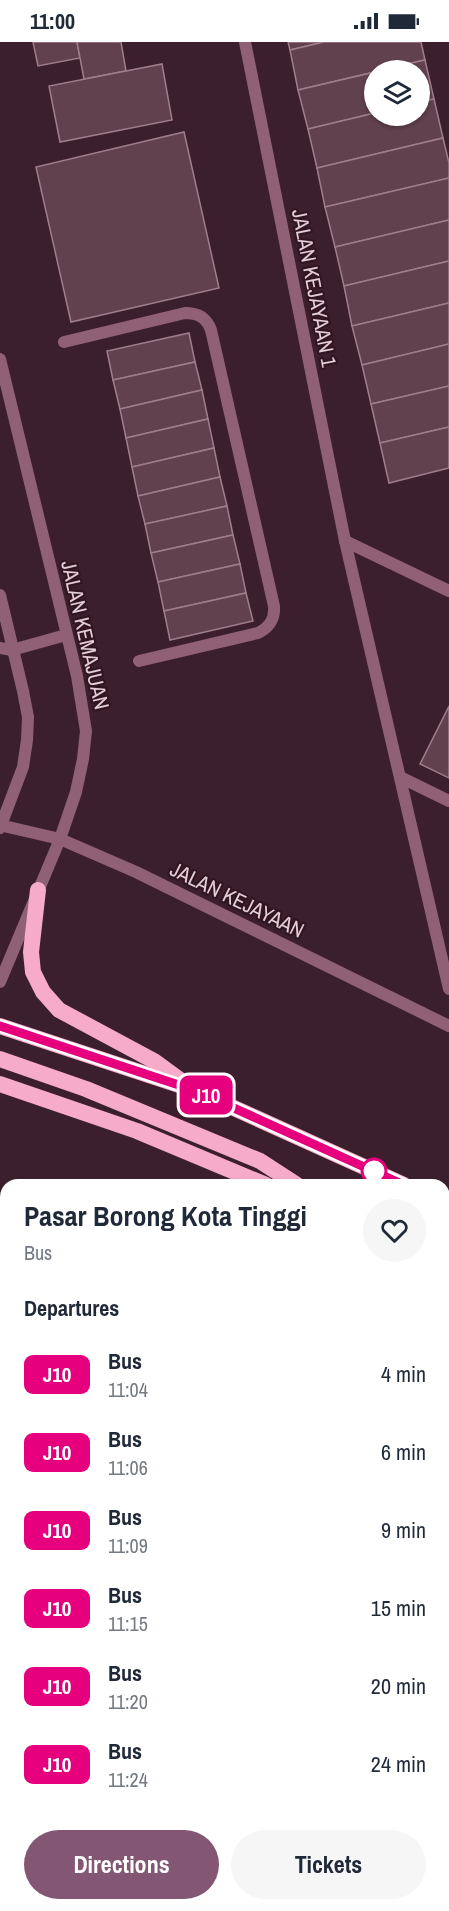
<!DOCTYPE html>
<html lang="en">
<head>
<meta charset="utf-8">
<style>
  body { margin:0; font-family:"Archivo Narrow",sans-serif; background:#f6f6f7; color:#1f2937; height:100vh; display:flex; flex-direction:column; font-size:22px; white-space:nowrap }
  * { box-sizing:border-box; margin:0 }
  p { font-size:20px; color:#747a83 }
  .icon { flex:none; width:33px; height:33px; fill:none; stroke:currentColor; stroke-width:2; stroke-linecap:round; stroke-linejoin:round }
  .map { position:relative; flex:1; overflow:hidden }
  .side { position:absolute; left:0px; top:1137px; width:450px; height:732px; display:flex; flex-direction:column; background:#fff; border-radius:18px 18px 0 0; box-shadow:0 2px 4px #0004 }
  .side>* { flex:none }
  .badge { padding:0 12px; border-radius:9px; font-size:21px; line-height:39px }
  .fabs { position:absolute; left:364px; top:18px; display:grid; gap:12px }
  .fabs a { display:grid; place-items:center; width:66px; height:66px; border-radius:50%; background:#fff; box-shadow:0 2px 4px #0004; font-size:30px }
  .map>.badge { position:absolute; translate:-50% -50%; box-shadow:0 0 0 3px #fff }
  h2 { padding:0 24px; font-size:22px; line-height:54px }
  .round { display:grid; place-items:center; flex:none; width:63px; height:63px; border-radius:32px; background:#f6f6f7 }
  .overview { display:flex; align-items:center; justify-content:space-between; height:102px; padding:0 24px }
  h1 { font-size:28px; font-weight:700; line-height:45px }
  .primary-button { display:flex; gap:12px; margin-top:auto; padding:12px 24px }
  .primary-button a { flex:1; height:69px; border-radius:36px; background:#835674; color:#fff; font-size:24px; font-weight:700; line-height:69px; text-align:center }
  .primary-button a+a { background:#f6f6f7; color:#1f2937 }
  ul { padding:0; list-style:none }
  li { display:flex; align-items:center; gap:18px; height:78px; padding:0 24px }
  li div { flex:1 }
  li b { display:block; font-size:22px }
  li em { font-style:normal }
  li .badge { min-width:66px; font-weight:700; text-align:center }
  .status { display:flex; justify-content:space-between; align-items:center; height:42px; padding:0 30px; background:#fff; direction:ltr }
  .status svg { height:16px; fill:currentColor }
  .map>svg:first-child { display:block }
  .building { fill:#61414e; stroke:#a07d8b; stroke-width:1.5 }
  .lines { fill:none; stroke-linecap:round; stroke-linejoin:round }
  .service { stroke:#906074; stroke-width:12 }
  .minor { stroke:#906074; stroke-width:12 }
  .trunk { stroke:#f6abca; stroke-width:16 }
  .line-casing { stroke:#fff; stroke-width:14 }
  .line { stroke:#e6007e; stroke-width:9 }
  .stop-dot { fill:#fff; stroke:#e6007e; stroke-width:3 }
  .labels { text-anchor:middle; stroke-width:4.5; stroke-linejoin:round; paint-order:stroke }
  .street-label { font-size:21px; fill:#e3cfd7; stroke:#311622 }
</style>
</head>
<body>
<div class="status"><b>11:00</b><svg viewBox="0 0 49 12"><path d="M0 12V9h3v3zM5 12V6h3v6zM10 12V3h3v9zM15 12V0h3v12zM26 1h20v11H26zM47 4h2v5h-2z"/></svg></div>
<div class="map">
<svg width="449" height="1869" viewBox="0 0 449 1869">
  <rect width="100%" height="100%" fill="#3c1f2c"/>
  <!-- building -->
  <g class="building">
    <polygon points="33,0 77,0 80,16 38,24"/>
    <polygon points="77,0 121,0 126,29 84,37"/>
    <polygon points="288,0 324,0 290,8"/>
    <polygon points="324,0 421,0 425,18 298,48 290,8"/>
    <polygon points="425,18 434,57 420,60 420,28 380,28"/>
    <polygon points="162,22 172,78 60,100 49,44"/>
    <polygon points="375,30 375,71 308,87 298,48"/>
    <polygon points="434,57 443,96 317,126 308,87 375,71 375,74 420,74 420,60"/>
    <polygon points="184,90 219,246 71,280 36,125"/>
    <polygon points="443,96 449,121 449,136 325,165 317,126"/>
    <polygon points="449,136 449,178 335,205 325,165"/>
    <polygon points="449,178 449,219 344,244 335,205"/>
    <polygon points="449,219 449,261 352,284 344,244"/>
    <polygon points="449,261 449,302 362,323 352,284"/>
    <polygon points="189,291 195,320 113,338 107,309"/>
    <polygon points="449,302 449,344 371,362 362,323"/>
    <polygon points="195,320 202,348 120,367 113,338"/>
    <polygon points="449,344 449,385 380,401 371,362"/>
    <polygon points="202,348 208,377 126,396 120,367"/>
    <polygon points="208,377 214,406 132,425 126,396"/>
    <polygon points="449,385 449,426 389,441 380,401"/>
    <polygon points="214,406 220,435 138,454 132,425"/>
    <polygon points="220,435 227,464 145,482 138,454"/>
    <polygon points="227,464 233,493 151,511 145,482"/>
    <polygon points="233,493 240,522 158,540 151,511"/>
    <polygon points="240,522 246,551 164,569 158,540"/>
    <polygon points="246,551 253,579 170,598 164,569"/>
    <polygon points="449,664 449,736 420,722"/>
  </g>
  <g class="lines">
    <!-- service -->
    <g class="service">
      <path d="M 64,300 L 185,271 C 198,271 206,275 211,288 L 274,564 C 275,577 270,585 258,591 L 139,619"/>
      <polyline points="0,606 12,608 66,593"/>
      <polyline points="400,735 449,759"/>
    </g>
    <!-- minor -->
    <g class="minor">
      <polyline points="245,0 345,499 449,947"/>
      <polyline points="0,317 77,634 86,689 83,717 76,750 60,797 0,940"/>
      <polyline points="345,499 449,549"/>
      <polyline points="0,553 23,649 28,675 27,698 23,725 0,786"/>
      <polyline points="0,783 60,797 136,830 449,984"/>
    </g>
    <!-- trunk -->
    <g class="trunk">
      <polyline points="38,848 31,910 33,930 43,950 59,968 154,1019 180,1038"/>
      <polyline points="0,984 194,1048 404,1143"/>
      <polyline points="0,1017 86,1047 260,1119 297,1143"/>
      <polyline points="0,1042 137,1089 266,1143"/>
      <polyline points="444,1163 449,1165"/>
      <polyline points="444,1224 449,1226"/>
    </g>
  </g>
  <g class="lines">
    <!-- line casing -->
    <g class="line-casing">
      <polyline id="line" points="0,984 194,1048 404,1143"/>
    </g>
    <!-- line -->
    <use href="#line" class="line"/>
  </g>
  <!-- markers -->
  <circle class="stop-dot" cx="374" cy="1129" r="12"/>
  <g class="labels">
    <!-- street labels -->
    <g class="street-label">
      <text transform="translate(314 246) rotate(79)" y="7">JALAN KEJAYAAN 1</text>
      <text transform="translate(85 593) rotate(77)" y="7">JALAN KEMAJUAN</text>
      <text transform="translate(237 858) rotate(26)" y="7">JALAN KEJAYAAN</text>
    </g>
  </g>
</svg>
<div class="fabs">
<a><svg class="icon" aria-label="layers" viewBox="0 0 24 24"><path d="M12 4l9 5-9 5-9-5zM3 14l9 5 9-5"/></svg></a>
</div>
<b class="badge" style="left:206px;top:1053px;background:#e6007e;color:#fff">J10</b>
<section class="side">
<div class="overview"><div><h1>Pasar Borong Kota Tinggi</h1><p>Bus</p></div><a class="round"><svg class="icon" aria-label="heart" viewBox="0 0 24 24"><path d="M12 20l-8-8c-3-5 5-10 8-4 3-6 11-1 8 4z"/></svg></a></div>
<h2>Departures</h2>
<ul>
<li><span class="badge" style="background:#e6007e;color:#fff">J10</span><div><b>Bus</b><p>11:04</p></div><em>4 min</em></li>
<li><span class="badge" style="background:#e6007e;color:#fff">J10</span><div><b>Bus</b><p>11:06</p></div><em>6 min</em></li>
<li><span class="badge" style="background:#e6007e;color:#fff">J10</span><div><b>Bus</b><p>11:09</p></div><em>9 min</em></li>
<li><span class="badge" style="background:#e6007e;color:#fff">J10</span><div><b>Bus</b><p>11:15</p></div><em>15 min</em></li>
<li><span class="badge" style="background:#e6007e;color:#fff">J10</span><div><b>Bus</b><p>11:20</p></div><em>20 min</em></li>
<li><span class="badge" style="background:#e6007e;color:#fff">J10</span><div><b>Bus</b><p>11:24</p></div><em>24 min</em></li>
</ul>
<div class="primary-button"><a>Directions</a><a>Tickets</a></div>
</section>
</div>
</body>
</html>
